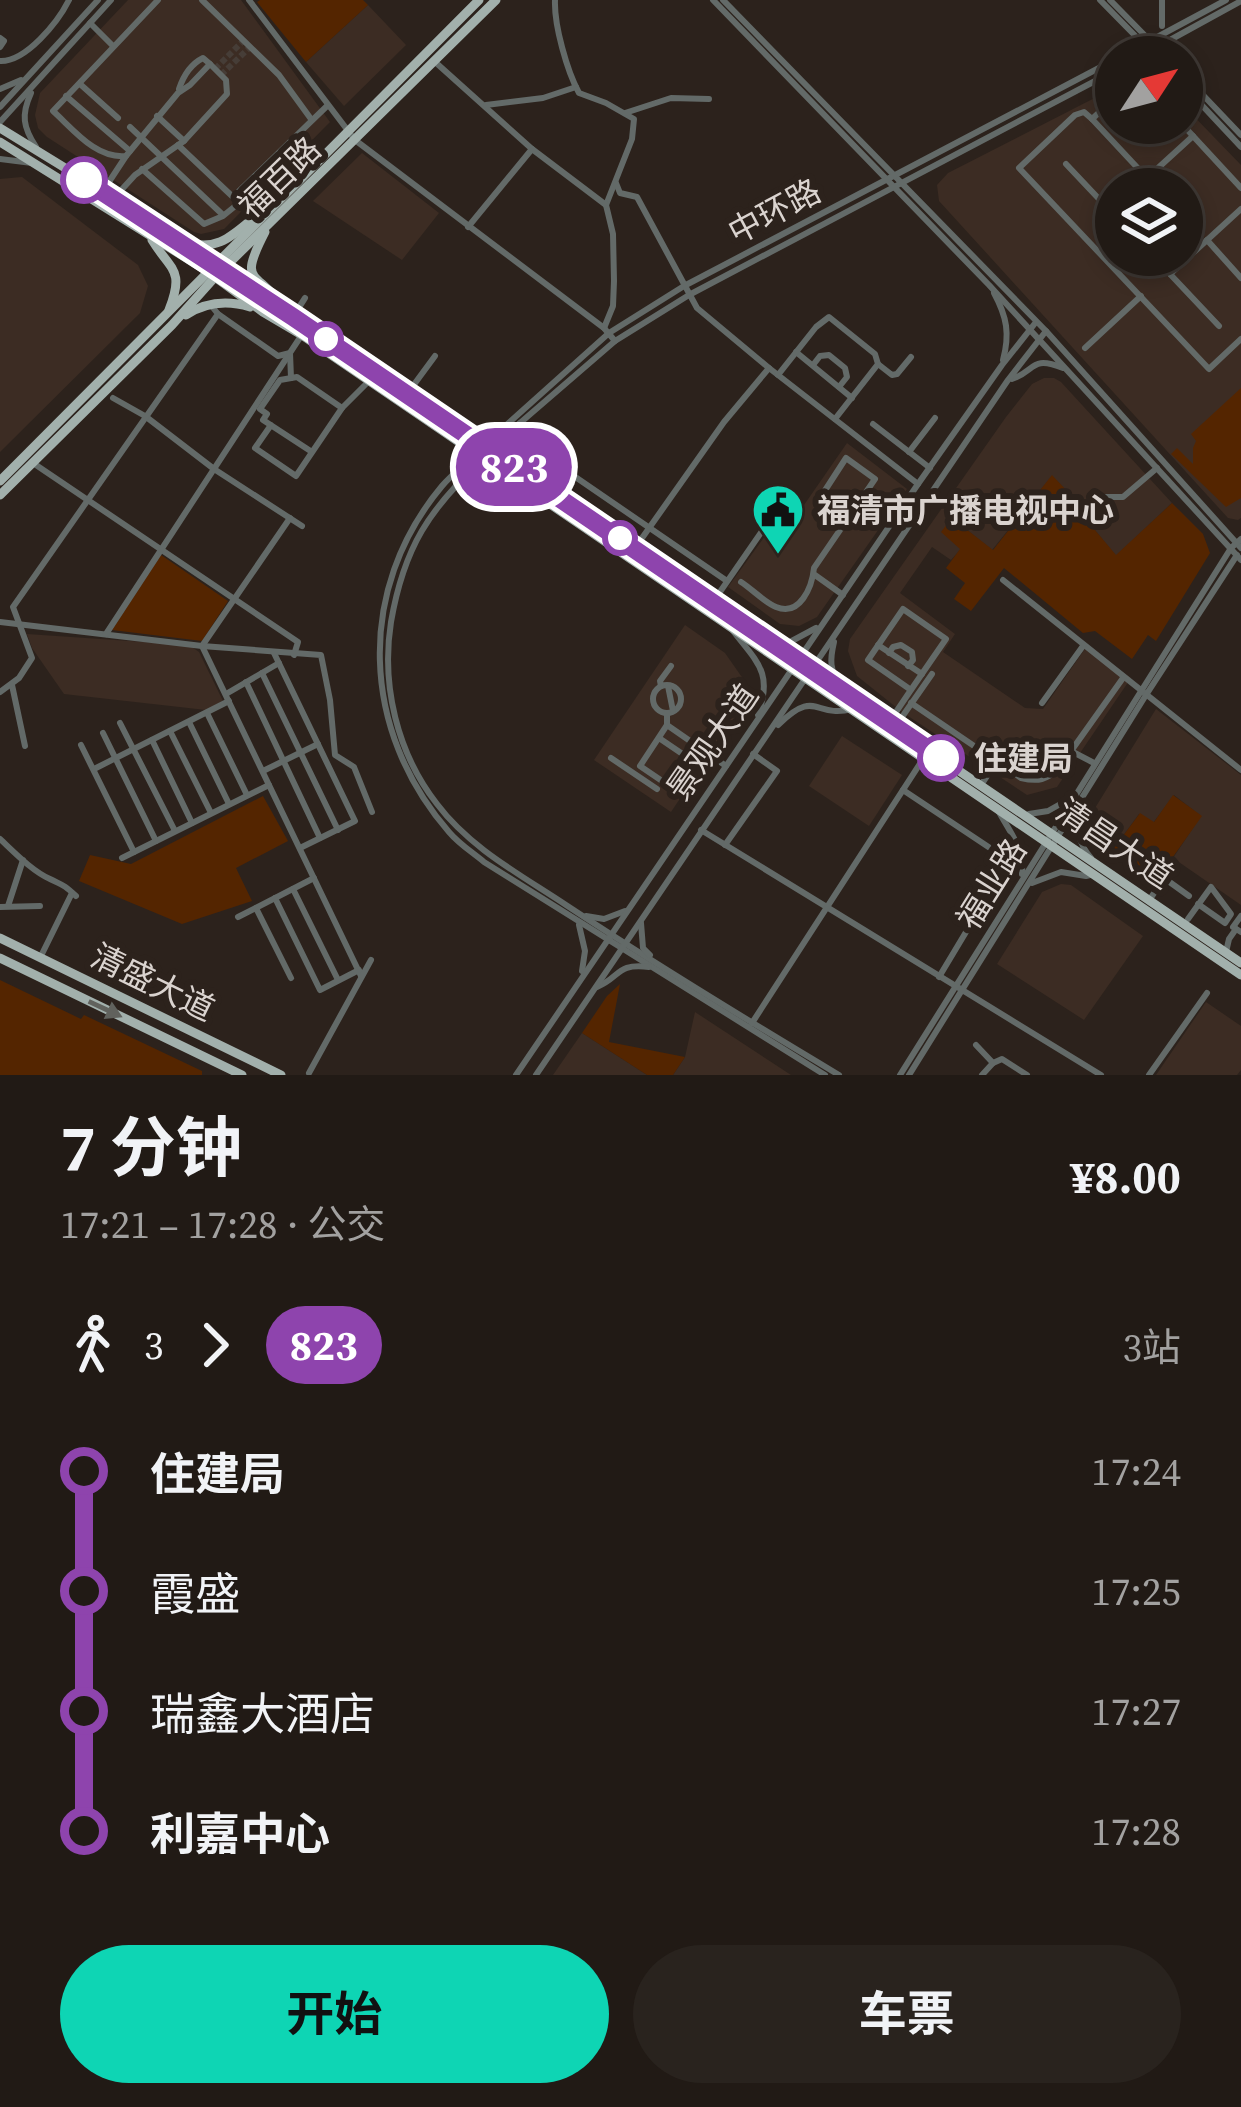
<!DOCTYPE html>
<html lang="zh">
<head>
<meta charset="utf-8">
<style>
  body { margin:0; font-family:"Source Serif 4","Noto Sans SC",serif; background:#29231e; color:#f1f3f6; height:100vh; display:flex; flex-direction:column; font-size:45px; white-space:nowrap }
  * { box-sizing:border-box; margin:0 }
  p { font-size:39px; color:#a2a1a0 }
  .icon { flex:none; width:66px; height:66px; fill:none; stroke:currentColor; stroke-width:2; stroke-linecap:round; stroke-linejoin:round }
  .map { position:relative; height:1075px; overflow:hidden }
  .drawer { display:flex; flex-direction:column; background:#211a15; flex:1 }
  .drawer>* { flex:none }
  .badge { padding:0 24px; border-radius:39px; font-size:42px; line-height:78px }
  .needle { width:78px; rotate:54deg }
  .tools { position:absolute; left:1095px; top:36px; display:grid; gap:24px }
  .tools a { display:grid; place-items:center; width:108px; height:108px; border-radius:50%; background:#211a15; box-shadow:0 6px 18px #0003,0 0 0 3px #3e3834; font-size:60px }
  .map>.badge { position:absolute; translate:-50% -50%; box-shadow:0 0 0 6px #fff }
  .legs { display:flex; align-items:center; gap:18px; height:132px; padding:0 60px; font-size:39px }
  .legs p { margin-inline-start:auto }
  .summary { display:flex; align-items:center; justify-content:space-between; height:204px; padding:0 60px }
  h1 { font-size:66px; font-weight:700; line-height:90px }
  .primary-button { display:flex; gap:24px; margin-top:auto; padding:24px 60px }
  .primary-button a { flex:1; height:138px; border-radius:72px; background:#0ed5b4; color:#111; font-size:48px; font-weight:700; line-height:138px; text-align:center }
  .primary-button a+a { background:#29231e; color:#f1f3f6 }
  ul { padding:0 60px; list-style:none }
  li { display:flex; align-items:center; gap:42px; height:120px; font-size:45px }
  li i { display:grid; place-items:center; width:18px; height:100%; margin:0 15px; background:currentColor }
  li i::after { content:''; width:30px; height:30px; margin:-15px; border:9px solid; border-radius:50%; background:#211a15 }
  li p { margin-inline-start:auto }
  li:first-child i { background:linear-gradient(#0000 50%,currentColor 0) }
  li:last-child i { background:linear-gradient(currentColor 50%,#0000 0) }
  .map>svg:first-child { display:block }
  .built { fill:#3c2c23; fill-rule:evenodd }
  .green { fill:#542500 }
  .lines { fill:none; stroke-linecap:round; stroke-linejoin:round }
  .minor-tunnel { stroke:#463d37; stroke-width:6; stroke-dasharray:6 3; stroke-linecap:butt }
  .minor { stroke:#636a68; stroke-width:6 }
  .tertiary { stroke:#636a68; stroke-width:6 }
  .primary { stroke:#a2b0ac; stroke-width:9 }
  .oneway { fill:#61625d }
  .line-1-casing { stroke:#fff; stroke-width:27 }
  .line-1 { stroke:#8e44ad; stroke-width:18 }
  .stop-1-dot { fill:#fff; stroke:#8e44ad; stroke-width:6 }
  .labels { text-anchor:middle; stroke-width:12; stroke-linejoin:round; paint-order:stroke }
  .street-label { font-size:33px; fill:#dad3cf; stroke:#2c221c }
  .poi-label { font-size:33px; font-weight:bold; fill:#dad3cf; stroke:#2c221c; text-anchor:start }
  .stop-label { font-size:33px; font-weight:bold; fill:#dad3cf; stroke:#2c221c; text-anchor:start }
</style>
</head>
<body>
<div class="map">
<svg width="1241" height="1075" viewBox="0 0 1241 1075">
  <rect width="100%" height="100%" fill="#2c221c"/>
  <!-- built -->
  <g class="built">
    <polygon points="128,0 241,0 330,122 224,229 201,234 194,232 47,137 38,128 35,115 40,93"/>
    <polygon points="368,5 406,45 344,106 306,62"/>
    <path d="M 1116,87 L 1116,123 L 1182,123 L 1182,104 L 1241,165 L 1241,518 L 1238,520 L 1228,518 L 939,201 L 937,185 L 948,173 ZM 1116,189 L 1182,189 L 1182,255 L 1116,255 Z"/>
    <polygon points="362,153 439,213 402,260 313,201"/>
    <polygon points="22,177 138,265 148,286 140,313 0,452 0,179"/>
    <polygon points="1044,378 1054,378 1061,382 1172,503 1116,556 1094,529 1099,525 1052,476 992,550 952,518 961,549 951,560 932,547 900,593 955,634 943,652 1025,708 1043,709 1087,646 1131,678 1057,787 1027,795 902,712 857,676 848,651 850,639 1006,417 1032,384"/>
    <polygon points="847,443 907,489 817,617 799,626 780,624 728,587 784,510 795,518"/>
    <polygon points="685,625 725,653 746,683 746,700 671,812 594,760"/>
    <polygon points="27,634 189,645 199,652 223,701 206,710 64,694 32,648"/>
    <polygon points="1156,709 1241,775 1241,905 1173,858 1201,816 1174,795 1153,823 1139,814 1114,848 1097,836 1092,824 1092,813"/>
    <polygon points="842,736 902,775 869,826 809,786"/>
    <polygon points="1061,884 1071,885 1143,936 1084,1020 997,964 1042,892"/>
    <polygon points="1206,1002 1241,1026 1241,1070 1237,1075 1156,1075"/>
    <polygon points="695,1012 791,1075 673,1075 685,1057"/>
    <polygon points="582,1033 647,1075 553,1075"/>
  </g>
  <!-- green -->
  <g class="green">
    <polygon points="260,0 363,0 368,5 306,62 257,2"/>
    <polygon points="1241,388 1241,498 1226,507 1171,454 1177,448 1193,464 1193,448 1196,441 1191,434"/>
    <polygon points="1052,475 1099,525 1095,530 1116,555 1172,503 1203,534 1210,553 1156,641 1148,635 1132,659 1095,631 1083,633 1004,568 971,611 954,599 965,583 946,568 960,549 941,532 952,518 993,550"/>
    <polygon points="161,555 228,601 202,641 112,630"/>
    <polygon points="1173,795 1202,816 1158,878 1114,848 1140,813 1154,822"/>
    <polygon points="263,796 288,841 236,868 252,901 182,924 79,881 90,855 131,864"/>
    <polygon points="0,980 81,1019 84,1015 202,1071 202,1075 0,1075"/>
    <polygon points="620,984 609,1042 685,1057 673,1075 647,1075 582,1033 607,996"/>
  </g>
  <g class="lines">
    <!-- minor-tunnel -->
    <g class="minor-tunnel">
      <polyline points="215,69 243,41"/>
      <polyline points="221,75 250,47"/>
    </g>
    <!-- minor -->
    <g class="minor">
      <polyline points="202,0 279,75 311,119"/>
      <polyline points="249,0 355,140 604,328 615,341"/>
      <path d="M 555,0 C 554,25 567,71 579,93 L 606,103 L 634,119 L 632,139 L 606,205 L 613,234 L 614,281 L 613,306 L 604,328"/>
      <polyline points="90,23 113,46"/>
      <polyline points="1162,26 1162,0"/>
      <polyline points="0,38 4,41 0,47"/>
      <path d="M 0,61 C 26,62 58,22 69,0"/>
      <polyline points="434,61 532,149"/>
      <polyline points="80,84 118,118"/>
      <path d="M 179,89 C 183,77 191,64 203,58 L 210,64"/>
      <polyline points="66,96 130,151"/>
      <polyline points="1116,97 1092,119 1084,112 1075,115 1019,168 1209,369 1241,339"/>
      <polyline points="486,105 543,98 576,87"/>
      <polyline points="625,113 671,98 709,99"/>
      <polyline points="157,116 184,141"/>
      <polyline points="1092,119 1147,178"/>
      <polyline points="1181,123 1241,188"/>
      <polyline points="130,127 223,215"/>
      <polyline points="178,145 233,197 327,106"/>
      <polyline points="1066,164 1116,217"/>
      <polyline points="142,169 204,224 223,216 239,203 233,197"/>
      <polyline points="616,183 620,193 637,197 697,308 769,368 918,484"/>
      <polyline points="1135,189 1193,136"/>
      <polyline points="103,191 126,156"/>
      <path d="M 114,198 L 135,175 L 184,141 L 227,94 L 226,80 L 210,64 L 190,85 L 178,93 L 126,156 C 96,159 74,130 53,111 L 158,0"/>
      <polyline points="468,227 532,149 606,205"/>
      <polyline points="1207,240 1241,278"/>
      <polyline points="1152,255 1219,326"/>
      <polyline points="1170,274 1241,209"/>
      <polyline points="218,314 278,356 290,353 291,378"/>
      <polyline points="294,315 305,298"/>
      <polyline points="1085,348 1141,296"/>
      <polyline points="796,352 852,398"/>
      <polyline points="878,364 892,375 897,374 911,357"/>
      <polyline points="813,365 820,356 829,355 845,368 847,377 839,387"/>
      <polyline points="778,375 816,327 829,317 875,354 878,364 835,419"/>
      <polyline points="407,394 435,356"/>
      <polyline points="113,398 145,416 214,469 302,526"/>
      <polyline points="342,408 369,381"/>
      <polyline points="520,423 536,450 727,581"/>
      <polyline points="873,424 930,468"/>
      <polyline points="271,425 255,448 296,476 342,408 297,377 280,380 260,409 267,414 263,420 312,452"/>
      <polyline points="909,452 935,418"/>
      <polyline points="33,463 298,642 294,655"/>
      <polyline points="1094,497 1123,497 1157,468"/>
      <polyline points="290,518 202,646 361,976"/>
      <polyline points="635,548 724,422 769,368"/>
      <polyline points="815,575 843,595"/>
      <polyline points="1003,580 1241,770"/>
      <path d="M 741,582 C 752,589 764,602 776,607 C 800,617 812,587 814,568 L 875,479 L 846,458 L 822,495 L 863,525"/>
      <polyline points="713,602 776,511"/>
      <polyline points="0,622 202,646 321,655 330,700 335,755 354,767 372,812"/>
      <polyline points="106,634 301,336"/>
      <polyline points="878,645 922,674"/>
      <polyline points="274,653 355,821 300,848"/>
      <polyline points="889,653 893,647 901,645 912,652 913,660 908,666"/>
      <polyline points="262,673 338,830"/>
      <polyline points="246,682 320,838"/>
      <polyline points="12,685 25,746"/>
      <circle cx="667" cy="699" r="14"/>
      <polyline points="661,686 660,681 671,666"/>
      <polyline points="668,686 673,711"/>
      <polyline points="0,692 19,678 32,658 13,607 218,314 210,304"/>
      <polyline points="226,694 279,663"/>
      <path d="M 911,703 L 1021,778 C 1038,782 1047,780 1059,768 L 1123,678"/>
      <polyline points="1042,703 1083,646"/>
      <polyline points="207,713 247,795"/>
      <path d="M 892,718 C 910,691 928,665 946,639 L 903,609 L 868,660 L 911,690"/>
      <polyline points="189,722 229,804"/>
      <polyline points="120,723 175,831"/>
      <polyline points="667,725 726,766"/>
      <polyline points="895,727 932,674"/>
      <polyline points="170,731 211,813"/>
      <polyline points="103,733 156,841"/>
      <polyline points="659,738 684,755 685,760 671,782 665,783 640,766 667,725 667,713"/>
      <polyline points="152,740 192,823"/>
      <polyline points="81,745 134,852"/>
      <polyline points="702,749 733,706"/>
      <polyline points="1071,751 1094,763"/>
      <polyline points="611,758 657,789"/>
      <polyline points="94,769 229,701"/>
      <polyline points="1008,769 1063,757"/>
      <polyline points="263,771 318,744"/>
      <polyline points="981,785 997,761"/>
      <polyline points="903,790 999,854 1005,867 939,977"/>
      <polyline points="701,830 1101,1075"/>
      <path d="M 0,839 C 14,852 32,871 50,879 C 64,886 63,884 76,896"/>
      <polyline points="725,845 777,771 753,754"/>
      <polyline points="122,858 269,785"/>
      <polyline points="1164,878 1189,896"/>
      <polyline points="293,889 338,980"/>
      <polyline points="275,898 320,990 359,970"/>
      <polyline points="1150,899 1171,868"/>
      <polyline points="8,906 23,860"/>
      <polyline points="0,907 40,906"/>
      <polyline points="256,908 291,978"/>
      <polyline points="1241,916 1233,927 1241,932"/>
      <polyline points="238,917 314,878"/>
      <polyline points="1188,919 1211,887 1231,914 1225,923 1198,904"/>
      <polyline points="1226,952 1229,939 1236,929"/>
      <polyline points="40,958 72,893"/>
      <polyline points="976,1045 993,1063"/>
      <polyline points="309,1073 371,960"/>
      <polyline points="982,1075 993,1063 1002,1059 1027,1075"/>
      <polyline points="1149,1075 1207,993"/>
    </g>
    <!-- tertiary -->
    <g class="tertiary">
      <polyline points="713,0 989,285 1241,560"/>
      <polyline points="723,0 1046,331 1241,548"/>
      <polyline points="1100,0 1156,57"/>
      <polyline points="1110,0 1166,57"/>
      <polyline points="1120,57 1226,0"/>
      <polyline points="1139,57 1241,1"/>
      <polyline points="1182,73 1241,135"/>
      <polyline points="1182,84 1241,147"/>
      <polyline points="0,89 21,80"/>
      <path d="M 31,93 C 21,115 23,127 36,147"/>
      <polyline points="0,107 98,0"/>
      <polyline points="0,122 111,0"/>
      <polyline points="0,159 32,163"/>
      <path d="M 994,293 C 1007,317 1010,334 1003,360"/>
      <path d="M 1012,379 C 1036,371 1030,355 1063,368"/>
      <polyline points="483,446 609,333 684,286 1116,59"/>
      <polyline points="491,451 520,423 615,341 689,295 1116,70"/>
      <path d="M 475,455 C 464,465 451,475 442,486 C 355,590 361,731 449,832 C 459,844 472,852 484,862 L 825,1075"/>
      <path d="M 484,458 C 429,509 404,547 391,622 C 381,685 397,753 437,804 C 470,848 521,875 566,905 C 655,964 747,1020 839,1075"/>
      <path d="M 733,631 C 758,663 773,673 758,715"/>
      <polyline points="773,640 788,643 816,628"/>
      <path d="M 834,642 C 830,659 829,671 841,685"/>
      <path d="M 778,725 C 817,687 814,719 852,709"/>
      <path d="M 1079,809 C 1075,827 1079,844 1091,858"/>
      <path d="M 998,810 C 1010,833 1024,847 1022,874"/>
      <polyline points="1029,814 1048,811 1071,798"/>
      <polyline points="1032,883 1061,872 1086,876 1094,874"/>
      <polyline points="586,916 604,919 625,911"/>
      <polyline points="641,923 643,948 650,955"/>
      <polyline points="579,925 585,951 582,971"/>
      <path d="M 597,987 C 621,977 616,963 649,967"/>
      <polyline points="752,1023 923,759"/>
      <polyline points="516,1075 918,484 1002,365 1036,322"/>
      <polyline points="536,1075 1008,380 1046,331"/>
      <polyline points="900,1075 1231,548 1241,539"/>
      <polyline points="909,1075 1146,695 1237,555"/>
    </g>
    <!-- primary -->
    <g class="primary">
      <polyline points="0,128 114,198 293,317 1241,963"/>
      <polyline points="0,142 207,271 263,312 302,335 1241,975"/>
      <path d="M 265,232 C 237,286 257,269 283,307"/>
      <path d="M 152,240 C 171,271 185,269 169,310"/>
      <path d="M 186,242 C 214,251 229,239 250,221"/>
      <path d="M 186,315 C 206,302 227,300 250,307"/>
      <polyline points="0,481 479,0"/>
      <polyline points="0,495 172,325 215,277 496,0"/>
      <polyline points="0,938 281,1075"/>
      <polyline points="0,958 242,1075"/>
    </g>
  </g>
  <!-- one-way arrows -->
  <defs><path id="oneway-solid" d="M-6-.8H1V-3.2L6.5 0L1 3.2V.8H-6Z" transform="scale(3)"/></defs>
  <use class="oneway" href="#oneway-solid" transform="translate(105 1009) rotate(25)"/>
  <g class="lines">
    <!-- line-1 casing -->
    <g class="line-1-casing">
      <polyline id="line-1" points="84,180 293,317 941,758"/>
    </g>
    <!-- line-1 -->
    <use href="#line-1" class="line-1"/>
  </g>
  <!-- icons -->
  <defs>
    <g id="civic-pin" transform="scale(2.7)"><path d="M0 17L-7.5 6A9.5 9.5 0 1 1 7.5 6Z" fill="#0ed5b4" stroke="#2c221c"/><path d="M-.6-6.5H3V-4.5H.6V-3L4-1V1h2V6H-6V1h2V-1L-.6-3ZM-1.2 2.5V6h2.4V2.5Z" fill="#111"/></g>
  </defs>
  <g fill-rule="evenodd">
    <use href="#civic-pin" x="778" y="510"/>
  </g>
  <!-- markers -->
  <g class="stop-1-dot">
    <circle cx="84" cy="180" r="21"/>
    <circle cx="326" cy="339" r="15"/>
    <circle cx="620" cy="538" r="15"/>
    <circle cx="941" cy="758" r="21"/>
  </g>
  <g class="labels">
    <!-- street labels -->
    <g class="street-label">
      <text transform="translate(279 177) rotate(-44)" y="12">福百路</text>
      <text transform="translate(774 211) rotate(-28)" y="12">中环路</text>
      <text transform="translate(712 742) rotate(-55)" y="12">景观大道</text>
      <text transform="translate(1115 843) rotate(34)" y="12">清昌大道</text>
      <text transform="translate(991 884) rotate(-58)" y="12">福业路</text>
      <text transform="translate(153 982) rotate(26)" y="12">清盛大道</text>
    </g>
    <!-- poi labels -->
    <g class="poi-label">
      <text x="817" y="522">福清市广播电视中心</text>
    </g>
    <!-- stop labels -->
    <g class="stop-label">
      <text x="974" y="770">住建局</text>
    </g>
  </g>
</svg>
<div class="tools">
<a><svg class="needle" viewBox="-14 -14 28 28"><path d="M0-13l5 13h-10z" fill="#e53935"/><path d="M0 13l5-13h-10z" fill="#a2a1a0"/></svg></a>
<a><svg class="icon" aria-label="layers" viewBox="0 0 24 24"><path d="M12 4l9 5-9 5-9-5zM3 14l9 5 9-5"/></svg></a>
</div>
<b class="badge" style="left:514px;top:467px;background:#8e44ad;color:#fff">823</b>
</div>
<section class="drawer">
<div class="summary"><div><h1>7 分钟</h1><p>17:21 – 17:28 · 公交</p></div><b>¥8.00</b></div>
<div class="legs"><svg class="icon" aria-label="walk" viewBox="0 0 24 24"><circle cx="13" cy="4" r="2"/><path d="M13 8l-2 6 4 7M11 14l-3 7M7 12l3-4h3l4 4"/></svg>3<svg class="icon" aria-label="forward" viewBox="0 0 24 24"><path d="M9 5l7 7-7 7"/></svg><b class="badge" style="background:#8e44ad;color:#fff">823</b><p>3站</p></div>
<ul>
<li><i style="color:#8e44ad"></i><b>住建局</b><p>17:24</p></li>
<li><i style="color:#8e44ad"></i><span>霞盛</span><p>17:25</p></li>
<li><i style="color:#8e44ad"></i><span>瑞鑫大酒店</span><p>17:27</p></li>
<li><i style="color:#8e44ad"></i><b>利嘉中心</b><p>17:28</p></li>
</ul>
<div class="primary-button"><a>开始</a><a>车票</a></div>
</section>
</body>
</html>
